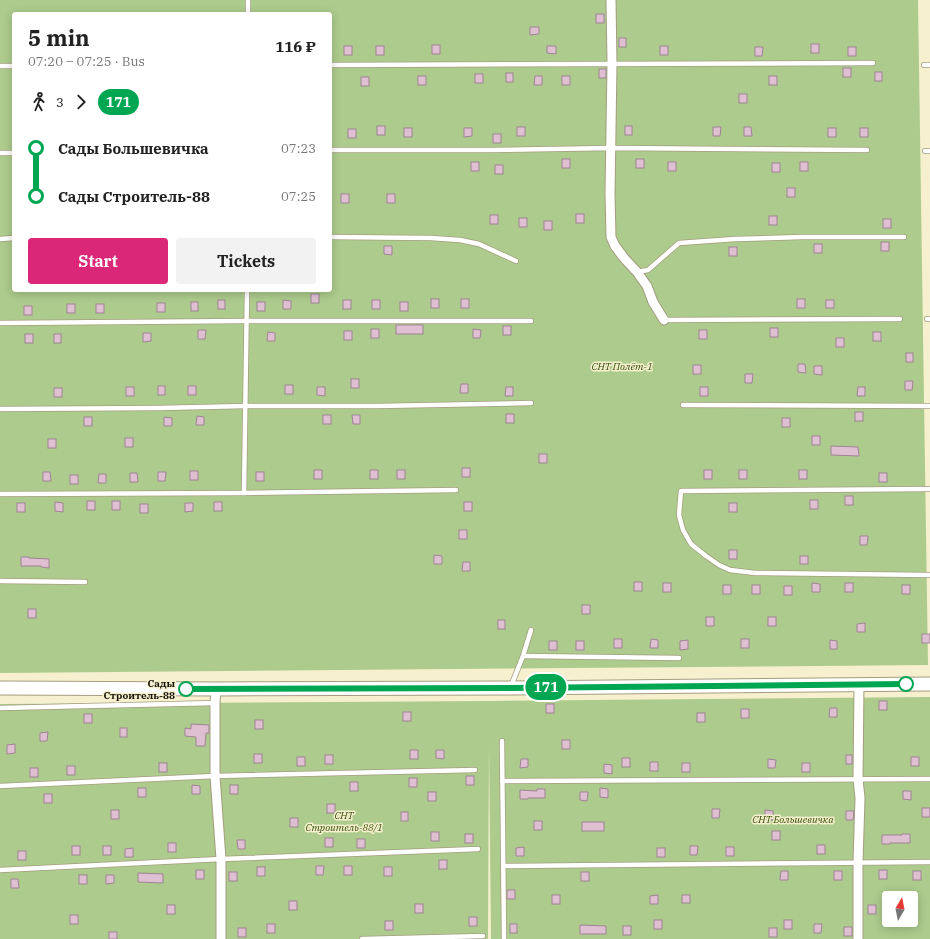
<!DOCTYPE html>
<html lang="en">
<head>
<meta charset="utf-8">
<style>
  body { margin:0; font-family:"IBM Plex Serif",serif; background:#f2f2f2; color:#222; height:100vh; display:flex; flex-direction:column; font-size:15px; white-space:nowrap }
  * { box-sizing:border-box; margin:0 }
  p { font-size:13px; color:#767676 }
  .icon { flex:none; width:22px; height:22px; fill:none; stroke:currentColor; stroke-width:2; stroke-linecap:round; stroke-linejoin:round }
  .map { position:relative; flex:1; overflow:hidden }
  .panel { position:absolute; left:12px; top:12px; width:320px; height:280px; display:flex; flex-direction:column; background:#fff; border-radius:4px; box-shadow:0 2px 10px #0003 }
  .panel>* { flex:none }
  .badge { padding:0 8px; border-radius:13px; font-size:14px; line-height:26px }
  .needle { width:26px; rotate:10deg }
  .controls { position:absolute; left:882px; top:891px; display:grid; gap:8px }
  .controls a { display:grid; place-items:center; width:36px; height:36px; border-radius:4px; background:#fff; box-shadow:0 2px 10px #0003; font-size:20px }
  .map>.badge { position:absolute; translate:-50% -50%; box-shadow:0 0 0 2px #fff }
  .legs { display:flex; align-items:center; gap:6px; height:44px; padding:0 16px; font-size:13px }
  .legs p { margin-inline-start:auto }
  .overview { display:flex; align-items:center; justify-content:space-between; height:68px; padding:0 16px }
  h1 { font-size:22px; font-weight:700; line-height:30px }
  .action { display:flex; gap:8px; margin-top:auto; padding:8px 16px }
  .action a { flex:1; height:46px; border-radius:4px; background:#db2777; color:#fff; font-size:16px; font-weight:700; line-height:46px; text-align:center }
  .action a+a { background:#f2f2f2; color:#222 }
  ul { padding:0 16px; list-style:none }
  li { display:flex; align-items:center; gap:14px; height:48px; font-size:15px }
  li i { display:grid; place-items:center; width:6px; height:100%; margin:0 5px; background:currentColor }
  li i::after { content:''; width:10px; height:10px; margin:-5px; border:3px solid; border-radius:50%; background:#fff }
  li p { margin-inline-start:auto }
  li:first-child i { background:linear-gradient(#0000 50%,currentColor 0) }
  li:last-child i { background:linear-gradient(currentColor 50%,#0000 0) }
  .map>svg:first-child { display:block }
  .green { fill:#accb8c; fill-rule:evenodd }
  .building { fill:#dfc0d3; stroke:#a08395 }
  .lines { fill:none; stroke-linecap:round; stroke-linejoin:round }
  .lane-casing { stroke:#a49e7f; stroke-width:6 }
  .street-casing { stroke:#a49e7f; stroke-width:11 }
  .secondary-casing { stroke:#a49e7f; stroke-width:15 }
  .lane { stroke:#fff; stroke-width:4.5 }
  .street { stroke:#fff; stroke-width:9 }
  .secondary { stroke:#fff; stroke-width:13 }
  .line-1-casing { stroke:#fff; stroke-width:9 }
  .line-1 { stroke:#00a651; stroke-width:6 }
  .stop-1-dot { fill:#fff; stroke:#00a651; stroke-width:2 }
  .labels { text-anchor:middle; stroke-width:3; stroke-linejoin:round; paint-order:stroke }
  .park-label { font-size:10px; font-style:italic; fill:#314d03; stroke:#f6f0cf }
  .stop-label { font-size:10px; font-weight:bold; fill:#151308; stroke:#f6f0cf; text-anchor:end }
</style>
</head>
<body>
<div class="map">
<svg width="930" height="939" viewBox="0 0 930 939">
  <rect width="100%" height="100%" fill="#f6f0cf"/>
  <!-- green -->
  <g class="green">
    <path d="M 0,0 L 918,0 L 928,665 L 0,673 ZM 14,14 L 330,14 L 330,290 L 14,290 Z"/>
    <path d="M 930,697 L 930,939 L 491,939 L 489,745 L 488,939 L 0,939 L 0,704 L 489,701 ZM 889,898 L 911,898 L 911,920 L 889,920 Z"/>
  </g>
  <!-- building -->
  <g class="building">
    <rect x="596" y="14" width="8" height="9"/>
    <polygon points="530,27 539,27 539,34 530,35"/>
    <rect x="619" y="38" width="7" height="9"/>
    <rect x="811" y="44" width="8" height="9"/>
    <rect x="432" y="45" width="8" height="9"/>
    <rect x="344" y="46" width="8" height="9"/>
    <rect x="376" y="46" width="8" height="9"/>
    <polygon points="547,46 556,46 556,54 547,53"/>
    <rect x="660" y="46" width="8" height="9"/>
    <polygon points="755,47 763,47 762,56 755,56"/>
    <rect x="848" y="47" width="8" height="9"/>
    <rect x="843" y="68" width="8" height="9"/>
    <rect x="599" y="69" width="7" height="9"/>
    <rect x="875" y="72" width="7" height="9"/>
    <rect x="506" y="73" width="7" height="9"/>
    <rect x="475" y="74" width="8" height="9"/>
    <rect x="418" y="76" width="8" height="9"/>
    <polygon points="535,76 542,76 542,85 534,85"/>
    <rect x="562" y="76" width="8" height="9"/>
    <rect x="769" y="76" width="8" height="9"/>
    <rect x="361" y="77" width="8" height="9"/>
    <rect x="739" y="94" width="8" height="9"/>
    <rect x="377" y="126" width="8" height="9"/>
    <rect x="625" y="126" width="7" height="9"/>
    <rect x="517" y="127" width="8" height="9"/>
    <polygon points="713,127 721,127 720,136 713,136"/>
    <polygon points="744,127 751,127 752,136 744,136"/>
    <rect x="404" y="128" width="8" height="9"/>
    <polygon points="464,128 472,128 472,136 464,137"/>
    <rect x="828" y="128" width="8" height="9"/>
    <rect x="860" y="128" width="8" height="9"/>
    <rect x="348" y="129" width="8" height="9"/>
    <rect x="493" y="134" width="8" height="9"/>
    <rect x="562" y="159" width="8" height="9"/>
    <rect x="636" y="159" width="8" height="9"/>
    <rect x="471" y="162" width="8" height="9"/>
    <rect x="668" y="162" width="8" height="9"/>
    <rect x="800" y="162" width="8" height="9"/>
    <rect x="772" y="163" width="8" height="9"/>
    <rect x="495" y="165" width="8" height="9"/>
    <rect x="787" y="188" width="8" height="9"/>
    <rect x="341" y="194" width="8" height="9"/>
    <rect x="387" y="194" width="8" height="9"/>
    <rect x="576" y="214" width="8" height="9"/>
    <rect x="490" y="215" width="8" height="9"/>
    <rect x="769" y="216" width="8" height="9"/>
    <rect x="519" y="218" width="8" height="9"/>
    <rect x="883" y="219" width="8" height="9"/>
    <rect x="544" y="221" width="8" height="9"/>
    <rect x="881" y="242" width="8" height="9"/>
    <rect x="814" y="244" width="8" height="9"/>
    <polygon points="384,246 392,246 392,255 384,254"/>
    <rect x="729" y="247" width="8" height="9"/>
    <rect x="311" y="294" width="8" height="9"/>
    <rect x="431" y="299" width="8" height="9"/>
    <rect x="461" y="299" width="8" height="9"/>
    <rect x="797" y="299" width="8" height="9"/>
    <rect x="218" y="300" width="7" height="9"/>
    <polygon points="283,300 291,301 291,309 283,309"/>
    <rect x="343" y="300" width="8" height="9"/>
    <rect x="372" y="300" width="8" height="9"/>
    <rect x="826" y="300" width="8" height="8"/>
    <rect x="191" y="302" width="7" height="9"/>
    <rect x="257" y="302" width="8" height="9"/>
    <rect x="400" y="302" width="8" height="9"/>
    <rect x="157" y="303" width="8" height="9"/>
    <rect x="67" y="304" width="8" height="9"/>
    <rect x="96" y="304" width="8" height="9"/>
    <rect x="24" y="306" width="8" height="9"/>
    <rect x="396" y="325" width="27" height="9"/>
    <rect x="503" y="326" width="8" height="9"/>
    <rect x="770" y="328" width="8" height="9"/>
    <rect x="371" y="329" width="8" height="9"/>
    <polygon points="473,329 481,330 480,338 473,338"/>
    <polygon points="198,330 206,330 205,339 198,339"/>
    <rect x="699" y="330" width="8" height="9"/>
    <rect x="344" y="331" width="8" height="9"/>
    <polygon points="268,332 275,333 275,341 267,341"/>
    <rect x="873" y="332" width="8" height="9"/>
    <polygon points="143,333 151,333 151,341 143,342"/>
    <rect x="25" y="334" width="8" height="9"/>
    <rect x="54" y="334" width="7" height="9"/>
    <rect x="836" y="338" width="8" height="9"/>
    <rect x="906" y="353" width="7" height="9"/>
    <polygon points="798,364 805,364 806,373 798,372"/>
    <rect x="693" y="365" width="8" height="9"/>
    <polygon points="814,366 822,366 822,375 814,374"/>
    <polygon points="745,374 753,374 752,383 745,383"/>
    <rect x="351" y="379" width="8" height="9"/>
    <polygon points="905,381 913,381 912,390 905,390"/>
    <polygon points="461,384 468,384 468,393 460,393"/>
    <rect x="285" y="385" width="8" height="9"/>
    <rect x="158" y="386" width="7" height="9"/>
    <rect x="188" y="386" width="8" height="9"/>
    <rect x="126" y="387" width="8" height="9"/>
    <polygon points="317,387 325,387 325,396 317,395"/>
    <polygon points="506,387 513,387 513,396 505,396"/>
    <rect x="700" y="387" width="8" height="9"/>
    <polygon points="858,387 865,387 865,396 857,396"/>
    <rect x="54" y="388" width="8" height="9"/>
    <rect x="855" y="412" width="8" height="9"/>
    <rect x="506" y="414" width="8" height="9"/>
    <rect x="323" y="415" width="8" height="9"/>
    <polygon points="352,415 360,415 360,424 353,424"/>
    <polygon points="197,416 204,417 204,425 196,425"/>
    <rect x="84" y="417" width="8" height="9"/>
    <polygon points="164,417 172,418 172,426 164,426"/>
    <rect x="782" y="418" width="8" height="9"/>
    <rect x="812" y="436" width="8" height="9"/>
    <rect x="125" y="438" width="8" height="9"/>
    <rect x="48" y="439" width="8" height="9"/>
    <polygon points="831,446 858,447 859,456 831,455"/>
    <rect x="539" y="454" width="8" height="9"/>
    <rect x="462" y="468" width="8" height="9"/>
    <rect x="314" y="470" width="8" height="9"/>
    <rect x="370" y="470" width="8" height="9"/>
    <rect x="397" y="470" width="8" height="9"/>
    <rect x="704" y="470" width="8" height="9"/>
    <rect x="739" y="470" width="8" height="9"/>
    <rect x="799" y="470" width="8" height="9"/>
    <rect x="190" y="471" width="8" height="9"/>
    <polygon points="43,472 50,472 51,481 43,481"/>
    <polygon points="158,472 166,472 165,481 158,481"/>
    <rect x="256" y="472" width="8" height="9"/>
    <polygon points="130,473 137,473 138,482 130,482"/>
    <rect x="879" y="473" width="8" height="9"/>
    <polygon points="99,474 106,474 106,483 98,483"/>
    <rect x="70" y="475" width="8" height="9"/>
    <rect x="845" y="496" width="8" height="9"/>
    <rect x="810" y="500" width="8" height="9"/>
    <rect x="87" y="501" width="8" height="9"/>
    <rect x="112" y="501" width="8" height="9"/>
    <polygon points="55,502 63,503 63,512 55,511"/>
    <rect x="214" y="502" width="8" height="9"/>
    <rect x="464" y="502" width="8" height="9"/>
    <rect x="17" y="503" width="8" height="9"/>
    <polygon points="185,503 193,503 193,511 185,512"/>
    <rect x="729" y="503" width="8" height="9"/>
    <rect x="140" y="504" width="8" height="9"/>
    <rect x="459" y="530" width="8" height="9"/>
    <polygon points="860,536 868,536 867,545 860,545"/>
    <rect x="729" y="550" width="8" height="9"/>
    <polygon points="434,555 442,556 442,564 434,564"/>
    <rect x="800" y="556" width="8" height="8"/>
    <polygon points="21,557 29,557 29,558 49,559 49,568 41,567 41,566 21,566"/>
    <polygon points="463,562 470,562 470,571 462,571"/>
    <rect x="634" y="582" width="8" height="9"/>
    <rect x="663" y="583" width="8" height="9"/>
    <polygon points="812,583 820,584 820,592 812,592"/>
    <rect x="845" y="583" width="8" height="9"/>
    <rect x="723" y="585" width="8" height="9"/>
    <rect x="752" y="585" width="8" height="9"/>
    <rect x="902" y="585" width="8" height="9"/>
    <rect x="784" y="586" width="8" height="9"/>
    <rect x="582" y="605" width="8" height="9"/>
    <rect x="28" y="609" width="8" height="9"/>
    <rect x="706" y="617" width="8" height="9"/>
    <rect x="768" y="617" width="8" height="9"/>
    <rect x="498" y="620" width="7" height="9"/>
    <polygon points="865,623 865,632 857,632 857,624"/>
    <rect x="922" y="634" width="8" height="9"/>
    <rect x="614" y="639" width="8" height="9"/>
    <polygon points="651,639 658,640 658,648 650,648"/>
    <rect x="741" y="639" width="8" height="9"/>
    <polygon points="688,640 688,649 680,650 680,641"/>
    <polygon points="830,640 837,641 837,649 830,649"/>
    <rect x="549" y="641" width="8" height="9"/>
    <rect x="576" y="641" width="8" height="9"/>
    <rect x="879" y="701" width="8" height="9"/>
    <rect x="546" y="704" width="8" height="9"/>
    <polygon points="830,708 837,708 837,717 829,717"/>
    <rect x="741" y="709" width="8" height="9"/>
    <rect x="403" y="712" width="8" height="9"/>
    <rect x="697" y="713" width="8" height="9"/>
    <rect x="84" y="714" width="8" height="9"/>
    <rect x="255" y="720" width="8" height="9"/>
    <polygon points="191,724 209,725 209,733 206,733 205,746 196,746 196,737 185,736 185,728 191,729"/>
    <rect x="120" y="728" width="7" height="9"/>
    <polygon points="48,732 47,741 40,741 40,733"/>
    <rect x="562" y="740" width="8" height="9"/>
    <polygon points="15,744 15,753 7,754 7,745"/>
    <rect x="410" y="750" width="8" height="9"/>
    <polygon points="436,750 444,750 444,759 436,758"/>
    <rect x="254" y="754" width="8" height="9"/>
    <rect x="325" y="755" width="8" height="9"/>
    <rect x="846" y="755" width="6" height="9"/>
    <rect x="297" y="757" width="8" height="9"/>
    <rect x="911" y="757" width="8" height="9"/>
    <rect x="622" y="758" width="8" height="9"/>
    <polygon points="521,759 528,759 528,767 520,768"/>
    <polygon points="768,759 776,760 775,768 768,768"/>
    <rect x="650" y="762" width="8" height="9"/>
    <rect x="159" y="763" width="8" height="9"/>
    <rect x="682" y="763" width="8" height="9"/>
    <rect x="802" y="763" width="8" height="9"/>
    <polygon points="604,764 612,765 612,774 604,773"/>
    <rect x="67" y="766" width="8" height="9"/>
    <rect x="30" y="768" width="8" height="9"/>
    <rect x="466" y="776" width="8" height="9"/>
    <rect x="409" y="778" width="8" height="9"/>
    <rect x="350" y="782" width="8" height="9"/>
    <polygon points="192,785 200,786 200,794 192,794"/>
    <rect x="230" y="785" width="8" height="9"/>
    <rect x="138" y="788" width="8" height="9"/>
    <polygon points="600,788 608,789 608,798 600,797"/>
    <polygon points="537,789 545,789 545,798 528,798 528,799 520,799 520,790 537,791"/>
    <polygon points="903,791 911,791 911,800 903,799"/>
    <rect x="428" y="792" width="8" height="9"/>
    <polygon points="580,792 588,792 587,801 580,800"/>
    <rect x="44" y="794" width="8" height="9"/>
    <rect x="327" y="804" width="8" height="9"/>
    <rect x="922" y="808" width="8" height="9"/>
    <polygon points="712,809 720,809 719,818 712,818"/>
    <rect x="111" y="810" width="8" height="9"/>
    <polygon points="765,810 773,811 773,820 765,819"/>
    <polygon points="846,811 854,811 853,820 846,820"/>
    <rect x="401" y="812" width="7" height="9"/>
    <rect x="290" y="818" width="8" height="9"/>
    <rect x="534" y="821" width="8" height="9"/>
    <rect x="582" y="822" width="22" height="9"/>
    <rect x="772" y="831" width="8" height="9"/>
    <rect x="431" y="832" width="8" height="9"/>
    <rect x="465" y="834" width="8" height="9"/>
    <polygon points="902,834 910,834 910,843 890,843 890,844 882,844 882,835 902,835"/>
    <rect x="325" y="838" width="8" height="9"/>
    <rect x="357" y="839" width="8" height="9"/>
    <polygon points="237,840 245,840 245,849 238,849"/>
    <rect x="168" y="843" width="8" height="9"/>
    <rect x="817" y="845" width="8" height="9"/>
    <rect x="72" y="846" width="8" height="9"/>
    <rect x="103" y="846" width="8" height="9"/>
    <polygon points="690,846 698,846 697,855 690,855"/>
    <polygon points="524,847 524,856 516,856 516,848"/>
    <rect x="726" y="847" width="8" height="9"/>
    <polygon points="133,848 133,857 125,857 125,849"/>
    <rect x="657" y="848" width="8" height="9"/>
    <rect x="18" y="851" width="8" height="9"/>
    <rect x="439" y="860" width="8" height="9"/>
    <polygon points="316,866 324,866 323,875 316,875"/>
    <rect x="344" y="866" width="8" height="9"/>
    <rect x="257" y="867" width="8" height="9"/>
    <rect x="384" y="867" width="8" height="9"/>
    <rect x="196" y="870" width="8" height="9"/>
    <rect x="879" y="870" width="8" height="9"/>
    <polygon points="781,871 788,871 788,880 780,880"/>
    <rect x="834" y="871" width="8" height="9"/>
    <rect x="913" y="871" width="8" height="9"/>
    <rect x="229" y="872" width="8" height="9"/>
    <rect x="581" y="872" width="8" height="9"/>
    <polygon points="138,873 163,874 163,883 138,882"/>
    <rect x="79" y="875" width="8" height="9"/>
    <polygon points="106,875 114,875 114,883 106,884"/>
    <polygon points="11,879 18,879 19,888 11,888"/>
    <rect x="507" y="890" width="8" height="9"/>
    <rect x="552" y="895" width="8" height="9"/>
    <polygon points="658,895 658,904 650,904 650,896"/>
    <rect x="682" y="895" width="8" height="8"/>
    <rect x="289" y="901" width="8" height="9"/>
    <rect x="415" y="904" width="8" height="9"/>
    <rect x="167" y="905" width="8" height="9"/>
    <rect x="868" y="905" width="8" height="9"/>
    <rect x="70" y="915" width="8" height="9"/>
    <rect x="469" y="917" width="8" height="9"/>
    <rect x="654" y="920" width="8" height="9"/>
    <rect x="784" y="920" width="8" height="9"/>
    <rect x="385" y="921" width="8" height="9"/>
    <rect x="267" y="924" width="8" height="9"/>
    <rect x="510" y="924" width="7" height="9"/>
    <polygon points="814,924 822,924 821,933 814,933"/>
    <polygon points="580,925 606,926 606,934 580,934"/>
    <rect x="623" y="926" width="8" height="9"/>
    <rect x="844" y="927" width="8" height="9"/>
    <rect x="238" y="928" width="8" height="9"/>
    <rect x="769" y="928" width="8" height="9"/>
    <rect x="109" y="932" width="8" height="7"/>
  </g>
  <g class="lines">
    <!-- lane casing -->
    <g class="lane-casing">
      <g id="lane">
        <polyline points="248,14 248,0"/>
        <polyline points="330,65 873,63"/>
        <polyline points="924,65 930,65"/>
        <polyline points="0,66 14,66"/>
        <polyline points="330,150 493,150 611,148 867,150"/>
        <polyline points="925,151 930,151"/>
        <polyline points="0,153 14,153"/>
        <polyline points="330,237 431,238 460,240 479,244 516,261"/>
        <polyline points="0,239 14,238"/>
        <polyline points="637,272 648,270 679,243 735,239 802,237 904,237"/>
        <polyline points="927,319 930,319"/>
        <polyline points="664,320 900,319"/>
        <polyline points="0,323 247,321 531,321"/>
        <polyline points="683,405 930,406"/>
        <polyline points="0,409 159,408 246,406 378,406 531,403"/>
        <polyline points="930,489 681,491 679,515 683,530 691,544 706,556 719,565 730,570 755,573 930,575"/>
        <polyline points="244,493 247,290"/>
        <polyline points="0,494 244,493 456,490"/>
        <polyline points="0,581 85,582"/>
        <polyline points="523,656 679,658"/>
        <polyline points="511,686 523,656 531,630"/>
        <polyline points="0,708 215,703"/>
        <polyline points="502,741 504,939"/>
        <polyline points="502,781 930,779"/>
        <polyline points="0,786 215,776 475,770"/>
        <polyline points="503,866 930,862"/>
        <polyline points="0,870 221,859 478,849"/>
        <polyline points="362,939 483,936"/>
      </g>
    </g>
    <!-- street casing -->
    <g class="street-casing">
      <g id="street">
        <polyline points="611,0 612,64 610,194 611,237 615,246 624,258 637,272 647,286 653,302 664,320"/>
        <polyline points="216,689 215,703 215,776 221,859 221,939"/>
        <polyline points="858,939 858,862 860,798 858,779 859,684"/>
      </g>
    </g>
    <!-- secondary casing -->
    <g class="secondary-casing">
      <polyline id="secondary" points="0,688 216,689 511,688 930,684"/>
    </g>
    <!-- lane -->
    <use href="#lane" class="lane"/>
    <!-- street -->
    <use href="#street" class="street"/>
    <!-- secondary -->
    <use href="#secondary" class="secondary"/>
  </g>
  <g class="lines">
    <!-- line-1 casing -->
    <g class="line-1-casing">
      <polyline id="line-1" points="186,689 511,688 906,684"/>
    </g>
    <!-- line-1 -->
    <use href="#line-1" class="line-1"/>
  </g>
  <!-- markers -->
  <g class="stop-1-dot">
    <circle cx="906" cy="684" r="7"/>
    <circle cx="186" cy="689" r="7"/>
  </g>
  <g class="labels">
    <!-- park labels -->
    <g class="park-label">
      <text x="622" y="370">СНТ Полёт-1</text>
      <text x="344" y="819">СНТ<tspan x="344" dy="12">Строитель-88/1</tspan></text>
      <text x="793" y="823">СНТ Большевичка</text>
    </g>
    <!-- stop labels -->
    <g class="stop-label">
      <text x="175" y="687">Сады<tspan x="175" dy="12">Строитель-88</tspan></text>
    </g>
  </g>
</svg>
<div class="controls">
<a><svg class="needle" viewBox="-14 -14 28 28"><path d="M0-13l5 13h-10z" fill="#e53935"/><path d="M0 13l5-13h-10z" fill="#767676"/></svg></a>
</div>
<b class="badge" style="left:546px;top:687px;background:#00a651;color:#fff">171</b>
<section class="panel">
<div class="overview"><div><h1>5 min</h1><p>07:20 – 07:25 · Bus</p></div><b>116 ₽</b></div>
<div class="legs"><svg class="icon" aria-label="walk" viewBox="0 0 24 24"><circle cx="13" cy="4" r="2"/><path d="M13 8l-2 6 4 7M11 14l-3 7M7 12l3-4h3l4 4"/></svg>3<svg class="icon" aria-label="forward" viewBox="0 0 24 24"><path d="M9 5l7 7-7 7"/></svg><b class="badge" style="background:#00a651;color:#fff">171</b></div>
<ul>
<li><i style="color:#00a651"></i><b>Сады Большевичка</b><p>07:23</p></li>
<li><i style="color:#00a651"></i><b>Сады Строитель-88</b><p>07:25</p></li>
</ul>
<div class="action"><a>Start</a><a>Tickets</a></div>
</section>
</div>
</body>
</html>
